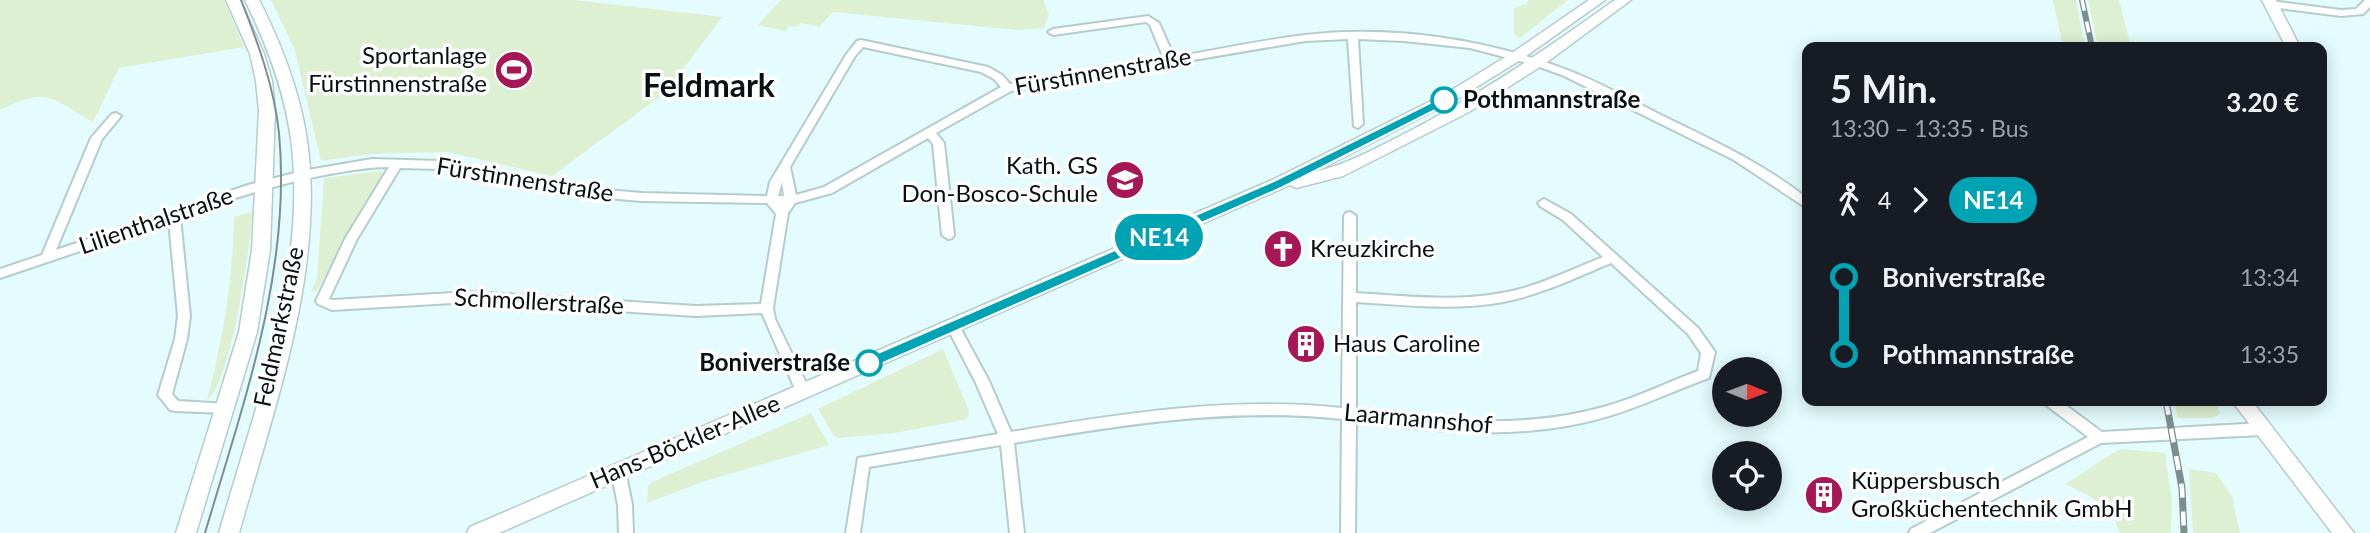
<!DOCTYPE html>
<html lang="de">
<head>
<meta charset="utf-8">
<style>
  body { margin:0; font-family:Lato,sans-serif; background:#20242c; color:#f1f3f6; height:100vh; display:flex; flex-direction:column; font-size:26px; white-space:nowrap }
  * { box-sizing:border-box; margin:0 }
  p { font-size:23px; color:#9ea1a6 }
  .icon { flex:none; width:38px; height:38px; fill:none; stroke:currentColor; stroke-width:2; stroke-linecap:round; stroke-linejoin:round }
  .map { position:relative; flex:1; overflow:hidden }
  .drawer { position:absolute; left:1802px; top:42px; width:525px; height:364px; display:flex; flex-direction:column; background:#171b24; border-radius:14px; box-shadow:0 4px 18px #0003 }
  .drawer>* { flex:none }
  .badge { padding:0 14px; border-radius:23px; font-size:24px; line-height:46px }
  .needle { width:46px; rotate:91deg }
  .controls { position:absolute; left:1712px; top:357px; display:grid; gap:14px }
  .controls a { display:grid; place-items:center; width:70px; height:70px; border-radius:50%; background:#171b24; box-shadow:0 4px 18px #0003; font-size:35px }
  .map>.badge { position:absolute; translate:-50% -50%; box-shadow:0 0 0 4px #fff }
  .legs { display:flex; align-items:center; gap:10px; height:77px; padding:0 28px; font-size:23px }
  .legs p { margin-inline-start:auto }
  .overview { display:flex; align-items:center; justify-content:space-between; height:119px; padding:0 28px }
  h1 { font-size:38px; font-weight:700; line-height:52px }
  ul { padding:0 28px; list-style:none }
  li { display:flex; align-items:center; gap:24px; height:77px; font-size:26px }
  li i { display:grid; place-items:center; width:10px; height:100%; margin:0 9px; background:currentColor }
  li i::after { content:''; width:18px; height:18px; margin:-9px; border:5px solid; border-radius:50%; background:#171b24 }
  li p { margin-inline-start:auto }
  li:first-child i { background:linear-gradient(#0000 50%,currentColor 0) }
  li:last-child i { background:linear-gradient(currentColor 50%,#0000 0) }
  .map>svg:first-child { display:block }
  .green { fill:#ddf0d2 }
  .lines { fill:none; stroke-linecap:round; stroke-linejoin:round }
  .street-casing { stroke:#b5cccd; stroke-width:4 }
  .secondary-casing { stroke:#b5cccd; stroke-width:3 }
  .street { fill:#fff; fill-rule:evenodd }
  .secondary { fill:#fff; fill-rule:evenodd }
  .tram { stroke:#7d8e8f; stroke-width:2 }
  .rail-far1-casing { stroke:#7d8e8f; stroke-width:6 }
  .rail-casing { stroke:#7d8e8f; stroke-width:7 }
  .rail-far1 { stroke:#fff; stroke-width:3.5; stroke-dasharray:11; stroke-linecap:butt }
  .rail { stroke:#fff; stroke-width:4.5; stroke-dasharray:14; stroke-linecap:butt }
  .line-1 { fill:#00a3b4; stroke:#fff; stroke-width:2 }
  .stop-1-dot { fill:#fff; stroke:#00a3b4; stroke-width:3.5 }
  .labels { text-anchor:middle; stroke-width:7; stroke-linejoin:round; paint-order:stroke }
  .poi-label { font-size:24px; fill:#081111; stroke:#fff; text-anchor:start }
  .street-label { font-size:24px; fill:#081111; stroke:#fff }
  .stop-label { font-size:24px; font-weight:bold; fill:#081111; stroke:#fff; text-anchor:start }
  .district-label { font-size:32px; font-weight:bold; fill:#081111; stroke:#fff }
</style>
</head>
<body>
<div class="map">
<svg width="2370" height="533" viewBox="0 0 2370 533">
  <rect width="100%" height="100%" fill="#e4fcfd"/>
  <!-- green -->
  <g class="green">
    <path d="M 0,0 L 224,0 L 244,47 L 119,68 L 93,122 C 51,98 47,86 0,110 Z"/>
    <polygon points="271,0 574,0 722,17 665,93 552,176 448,152 367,154 321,161 295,50"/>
    <polygon points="781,0 1043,0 1049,15 1044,28 1018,30 833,12 819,27 801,23 797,27 790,26 785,31 758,25"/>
    <polygon points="1529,0 1568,0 1520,38 1514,34 1514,8 1526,4"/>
    <polygon points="2053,0 2076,0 2085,47 2063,47"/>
    <polygon points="2088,0 2119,0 2131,47 2098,47"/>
    <polygon points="382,171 381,180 317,291 311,291 317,279 324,178"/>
    <path d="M 252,212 C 251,244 231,384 207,400 C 223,341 233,278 234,217 Z"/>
    <polygon points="943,349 969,411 967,419 895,433 838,438 834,436 818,409"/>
    <polygon points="2174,401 2216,401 2220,414 2212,418 2178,418"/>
    <polygon points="811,413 829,445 705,481 647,503 648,487 652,482"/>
    <path d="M 2121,449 L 2165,453 L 2172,501 L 2171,533 L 2120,533 L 2111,511 L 2088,495 L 2065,484 C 2085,473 2100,459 2121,449 Z"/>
    <polygon points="2189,469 2216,473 2232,496 2240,533 2193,533"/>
  </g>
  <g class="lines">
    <!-- street casing -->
    <g class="street-casing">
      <g id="street">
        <polygon points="2365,0 2370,0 2370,7 2363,14 2341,16 2271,7 2266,4 2271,1 2341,10 2356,9"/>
        <path d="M 1148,16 L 1159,23 L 1174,57 C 1217,50 1261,40 1305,35 C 1392,25 1487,39 1570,71 C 1601,83 1631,100 1661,115 C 1712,140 1763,163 1808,199 L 1808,209 L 1734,160 L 1562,75 L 1531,64 L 1470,48 L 1404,41 L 1358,39 L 1363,124 L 1358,128 L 1354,126 L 1348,39 L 1305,41 L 1011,91 L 936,133 L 944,143 L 954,235 L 952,238 L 948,239 L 942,235 L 933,144 L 928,138 L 832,193 L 795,203 L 788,213 L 773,308 L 775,319 L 810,391 L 808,395 L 803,396 L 798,395 L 796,391 L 762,313 L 696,316 L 470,302 L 332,310 L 318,304 L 316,301 L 345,239 L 389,167 C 370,167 353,170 335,173 C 282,182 231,199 180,217 L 190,316 L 187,339 L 172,394 L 178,401 L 230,404 L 232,408 L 230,412 L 225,413 L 175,411 L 170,410 L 158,395 L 175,339 L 178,316 L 169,221 L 0,278 L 0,269 L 42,255 L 91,138 L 112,114 L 116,113 L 121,116 L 102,139 L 56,250 L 248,185 L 302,171 L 372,159 L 440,161 L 558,186 L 642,193 L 767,196 L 770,182 L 846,55 L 857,41 L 861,40 L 988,67 L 1002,75 L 1010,84 L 1164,59 L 1150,25 L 1146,22 L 1053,35 L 1048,32 L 1053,29 ZM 863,47 L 981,72 L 994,79 L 1001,87 L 824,187 L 796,195 L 790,167 L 855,56 ZM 400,168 L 440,169 L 558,194 L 642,201 L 767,203 L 776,214 L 761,304 L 696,306 L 470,292 L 333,300 L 329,299 L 357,239 ZM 782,182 L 784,196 L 778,196 Z"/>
        <path d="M 1544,199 L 1571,214 L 1698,328 L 1715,352 L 1709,378 C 1675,390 1643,406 1609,416 C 1526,441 1440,433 1356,421 L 1355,533 L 1341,533 L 1342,419 C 1235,407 1120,425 1014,443 L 1024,533 L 1010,533 L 1001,445 L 869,467 L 860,533 L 846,533 L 858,458 L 998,434 L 975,381 L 947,327 L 948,324 L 958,324 L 989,381 L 1011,432 C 1119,414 1233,396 1342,408 L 1344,216 L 1346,213 L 1350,212 L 1356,216 L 1356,293 C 1404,296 1454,302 1502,293 C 1537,287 1570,270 1603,257 L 1563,220 L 1540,206 L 1538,203 ZM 1611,263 L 1688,334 L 1701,353 L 1698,371 C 1668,382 1639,397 1607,406 C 1524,430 1440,421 1356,410 L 1356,302 C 1404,305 1455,311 1503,302 C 1540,295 1575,278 1611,263 Z"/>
        <polygon points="2044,401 2060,401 2102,432 2262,423 2267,425 2269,429 2267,433 2262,435 2101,443 1930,533 1909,533 1911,529 2088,437 2046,405"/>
        <polygon points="618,464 623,466 625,470 632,505 633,533 619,533 618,505 611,470 613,466"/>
      </g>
    </g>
    <!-- secondary casing -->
    <g class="secondary-casing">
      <g id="secondary">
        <polygon points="226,0 240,0 264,54 272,81 275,111 270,250 257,332 196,533 176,533 239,332 252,250 259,111 256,81 250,54"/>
        <path d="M 245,0 L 259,0 C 284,49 304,102 309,157 C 321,281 272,415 239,533 L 219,533 C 253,413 303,284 293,158 C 289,102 269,49 245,0 Z"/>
        <path d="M 1589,0 L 1605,0 L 1522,59 L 1457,99 L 1315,172 C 1348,164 1378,147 1408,132 C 1481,94 1548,48 1615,0 L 1631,0 L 1543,65 L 1469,112 L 1343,176 L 1296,188 L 1290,185 L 499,533 L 467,533 L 470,527 L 1272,180 L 1447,93 L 1512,53 Z"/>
        <polygon points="2262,0 2276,0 2300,47 2286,47"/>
        <polygon points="2232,401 2252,401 2354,533 2332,533"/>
      </g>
    </g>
    <!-- street -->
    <use href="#street" class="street"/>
    <!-- secondary -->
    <use href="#secondary" class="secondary"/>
    <!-- tram -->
    <path class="tram" d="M 205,533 C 243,404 292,269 279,133 C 274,86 258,43 241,0"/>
    <!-- rail-far1 casing -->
    <g class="rail-far1-casing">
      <polyline id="rail-far1" points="2082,0 2092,47"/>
    </g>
    <!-- rail casing -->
    <g class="rail-casing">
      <polyline id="rail" points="2166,401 2182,488 2184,533"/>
    </g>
    <!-- rail-far1 -->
    <use href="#rail-far1" class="rail-far1"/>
    <!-- rail -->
    <use href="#rail" class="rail"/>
  </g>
  <!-- line-1 -->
  <polygon class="line-1" points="1444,96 1450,100 1449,103 1283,187 874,367 864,367 862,363 864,359 1274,181"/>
  <!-- icons -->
  <defs>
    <g id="stadium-disc" transform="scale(2.0125)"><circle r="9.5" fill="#a71755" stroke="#fff"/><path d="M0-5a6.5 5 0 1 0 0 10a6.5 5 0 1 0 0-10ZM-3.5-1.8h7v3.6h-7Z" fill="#fff"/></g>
    <g id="school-disc" transform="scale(2.0125)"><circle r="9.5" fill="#a71755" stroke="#fff"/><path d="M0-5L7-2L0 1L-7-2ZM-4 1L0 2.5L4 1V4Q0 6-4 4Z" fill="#fff"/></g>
    <g id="church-disc" transform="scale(2.0125)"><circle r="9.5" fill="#a71755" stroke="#fff"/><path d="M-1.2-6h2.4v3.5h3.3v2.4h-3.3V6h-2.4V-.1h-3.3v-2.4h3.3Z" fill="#fff"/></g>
    <g id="building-disc" transform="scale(2.0125)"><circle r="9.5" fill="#a71755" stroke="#fff"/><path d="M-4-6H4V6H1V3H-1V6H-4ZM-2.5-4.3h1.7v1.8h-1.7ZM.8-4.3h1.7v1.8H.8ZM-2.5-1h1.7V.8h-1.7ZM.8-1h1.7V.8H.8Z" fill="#fff"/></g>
  </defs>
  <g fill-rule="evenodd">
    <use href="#stadium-disc" x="514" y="70"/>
    <use href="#school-disc" x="1125" y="180"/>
    <use href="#church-disc" x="1283" y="249"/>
    <use href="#building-disc" x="1306" y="344"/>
    <use href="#building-disc" x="1824" y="495"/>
  </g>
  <!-- markers -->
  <g class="stop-1-dot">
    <circle cx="1444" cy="100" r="12"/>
    <circle cx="869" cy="363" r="12"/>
  </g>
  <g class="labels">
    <!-- poi labels -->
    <g class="poi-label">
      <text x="487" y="64" text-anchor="end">Sportanlage<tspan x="487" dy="28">Fürstinnenstraße</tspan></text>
      <text x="1098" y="174" text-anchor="end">Kath. GS<tspan x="1098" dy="28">Don-Bosco-Schule</tspan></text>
      <text x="1310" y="257">Kreuzkirche</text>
      <text x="1333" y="352">Haus Caroline</text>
      <text x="1851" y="489">Küppersbusch<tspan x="1851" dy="28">Großküchentechnik GmbH</tspan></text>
    </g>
    <!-- street labels -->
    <g class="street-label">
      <text transform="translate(1103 72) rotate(-10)" y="8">Fürstinnenstraße</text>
      <text transform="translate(525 180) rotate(9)" y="8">Fürstinnenstraße</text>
      <text transform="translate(156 221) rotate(-19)" y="8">Lilienthalstraße</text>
      <text transform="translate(539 302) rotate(3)" y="8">Schmollerstraße</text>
      <text transform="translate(279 327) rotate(-78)" y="8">Feldmarkstraße</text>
      <text transform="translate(1418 419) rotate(5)" y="8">Laarmannshof</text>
      <text transform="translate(685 442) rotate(-23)" y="8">Hans-Böckler-Allee</text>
    </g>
    <!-- stop labels -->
    <g class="stop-label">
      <text x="1463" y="108">Pothmannstraße</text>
      <text x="850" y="371" text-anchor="end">Boniverstraße</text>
    </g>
    <!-- district labels -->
    <g class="district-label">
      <text x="709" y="97">Feldmark</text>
    </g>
  </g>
</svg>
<div class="controls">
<a><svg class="needle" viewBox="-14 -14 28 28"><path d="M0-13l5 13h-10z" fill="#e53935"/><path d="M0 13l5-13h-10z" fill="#9ea1a6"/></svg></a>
<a><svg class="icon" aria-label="locate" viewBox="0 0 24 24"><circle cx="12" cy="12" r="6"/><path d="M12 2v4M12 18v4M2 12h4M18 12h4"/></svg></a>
</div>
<b class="badge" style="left:1159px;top:237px;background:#00a3b4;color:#fff">NE14</b>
<section class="drawer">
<div class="overview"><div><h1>5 Min.</h1><p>13:30 – 13:35 · Bus</p></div><b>3.20 €</b></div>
<div class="legs"><svg class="icon" aria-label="walk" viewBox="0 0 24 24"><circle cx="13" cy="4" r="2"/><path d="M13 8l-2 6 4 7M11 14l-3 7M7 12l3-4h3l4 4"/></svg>4<svg class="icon" aria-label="forward" viewBox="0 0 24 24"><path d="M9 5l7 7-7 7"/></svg><b class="badge" style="background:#00a3b4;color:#fff">NE14</b></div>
<ul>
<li><i style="color:#00a3b4"></i><b>Boniverstraße</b><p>13:34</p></li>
<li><i style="color:#00a3b4"></i><b>Pothmannstraße</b><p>13:35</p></li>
</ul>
</section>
</div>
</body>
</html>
